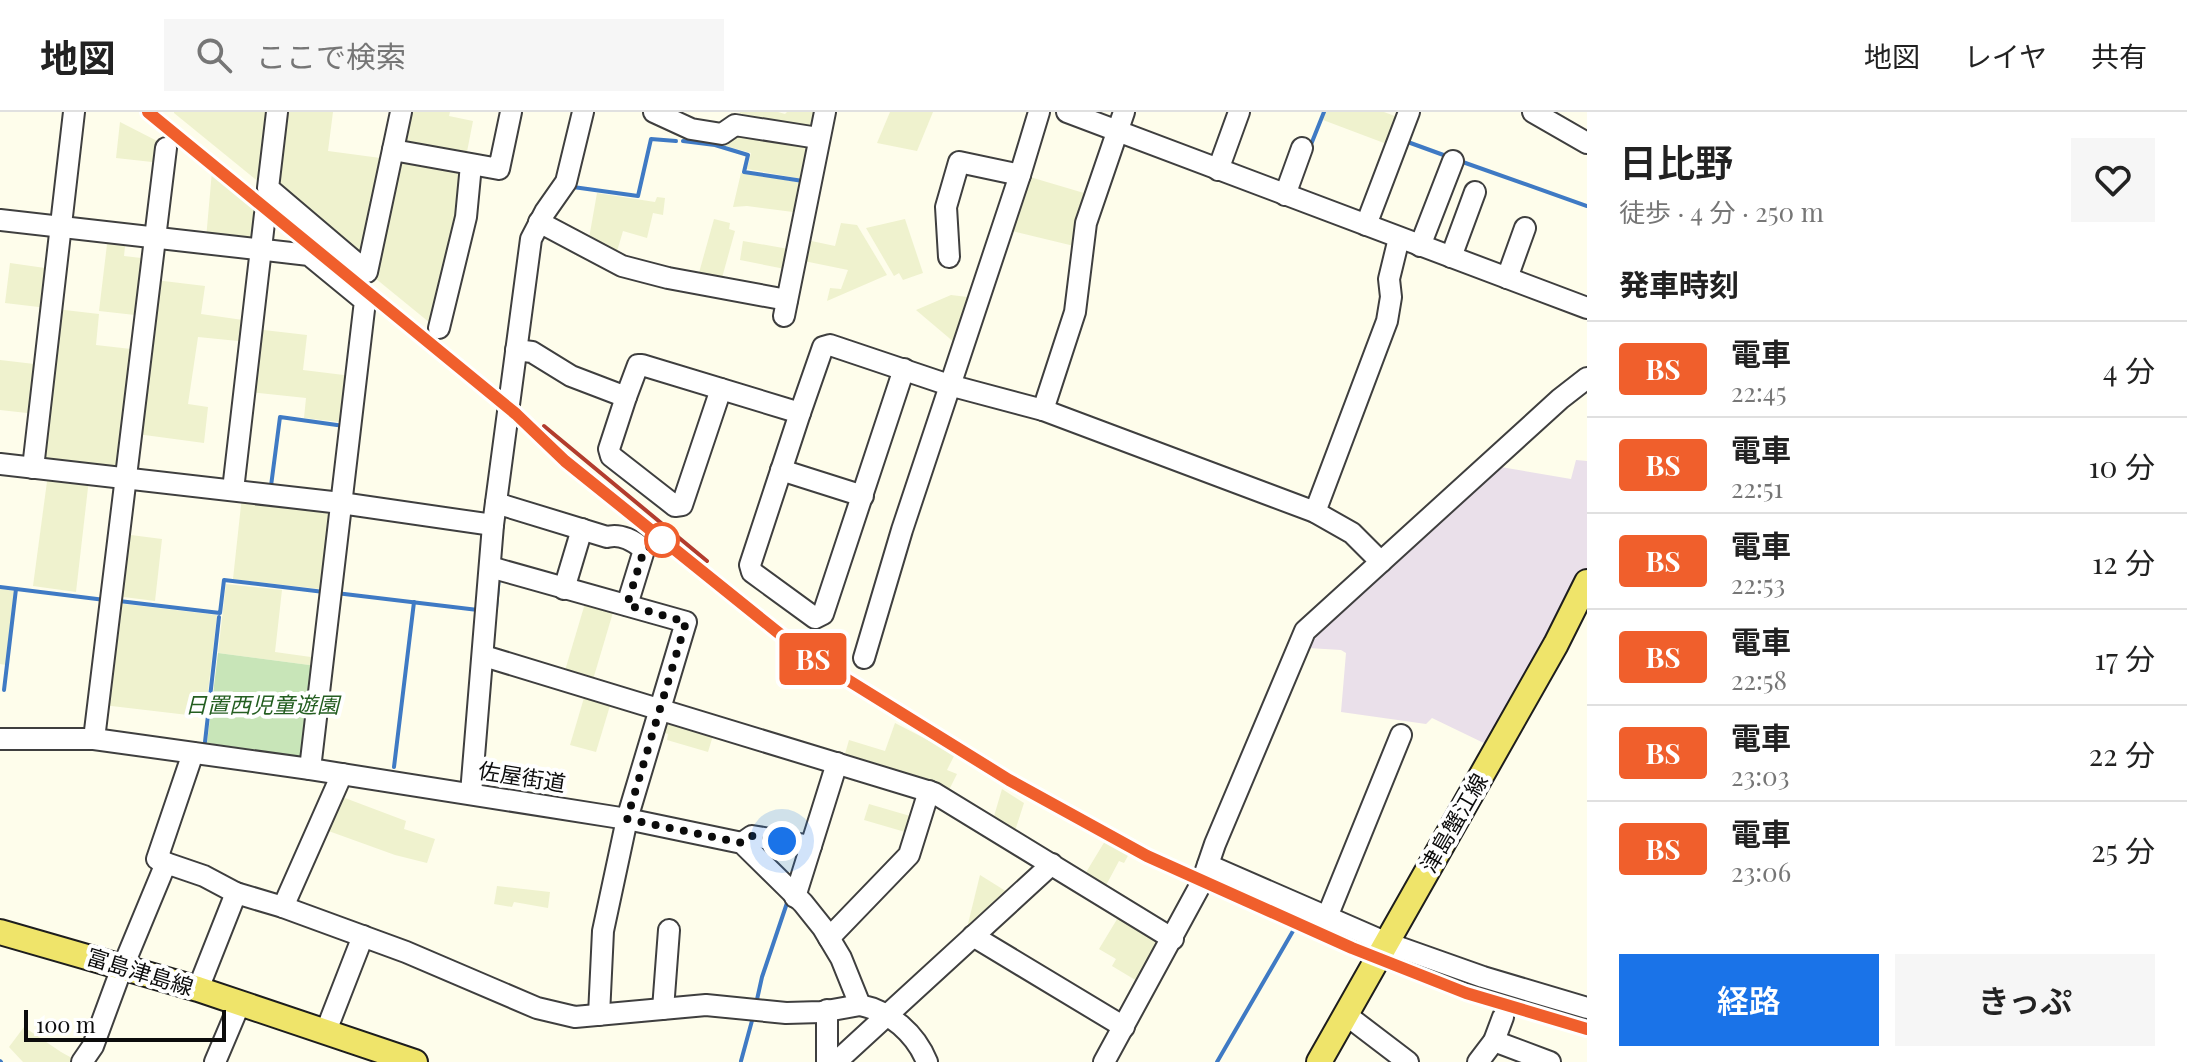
<!DOCTYPE html>
<html lang="ja">
<head>
<meta charset="utf-8">
<style>
  body { margin:0; font-family:"Playfair Display","Noto Sans JP",serif; background:#f6f6f6; color:#222; height:100vh; display:flex; flex-direction:column; font-size:30px; white-space:nowrap }
  * { box-sizing:border-box; margin:0 }
  p { font-size:26px; color:#767676 }
  .icon { flex:none; width:44px; height:44px; fill:none; stroke:currentColor; stroke-width:2; stroke-linecap:round; stroke-linejoin:round }
  .map { position:relative; flex:1; overflow:hidden }
  .drawer { display:flex; flex-direction:column; background:#fff; width:600px }
  .drawer>* { flex:none }
  .badge { padding:0 16px; border-radius:6px; font-size:28px; line-height:52px }
  .scale { position:absolute; left:24px; bottom:20px; width:202px; box-sizing:border-box; padding-left:8px; border:4px solid #0c0c0c; border-top:0; font-size:22px; line-height:28px; white-space:nowrap; color:#0c0c0c; -webkit-text-stroke:6px #fff; paint-order:stroke }
  .you { position:absolute; width:40px; height:40px; margin:-20px; border:6px solid #fff; border-radius:50%; background:#1a73e8; box-shadow:0 0 0 12px #1a73e833 }
  .map>.badge { position:absolute; translate:-50% -50%; box-shadow:0 0 0 4px #fff }
  h2 { padding:0 32px; font-size:30px; line-height:72px }
  .round { display:grid; place-items:center; flex:none; width:84px; height:84px; border-radius:0px; background:#f6f6f6 }
  .summary { display:flex; align-items:center; justify-content:space-between; height:136px; padding:0 32px }
  h1 { font-size:38px; font-weight:600; line-height:60px }
  .action { display:flex; gap:16px; margin-top:auto; padding:16px 32px }
  .action a { flex:1; height:92px; border-radius:0px; background:#1a73e8; color:#fff; font-size:32px; font-weight:600; line-height:92px; text-align:center }
  .action a+a { background:#f6f6f6; color:#222 }
  ul { padding:0; list-style:none }
  li { display:flex; align-items:center; gap:24px; height:96px; padding:0 32px; border-top:2px solid #e0e0e0 }
  li div { flex:1 }
  li b { display:block; font-size:30px }
  li em { font-style:normal }
  li .badge { min-width:88px; font-weight:700; text-align:center }
  header { display:flex; align-items:center; gap:48px; box-sizing:border-box; height:112px; padding:0 40px; background:#fff; border-bottom:2px solid #e0e0e0 }
  header strong { font-size:38px }
  nav { display:flex; gap:44px; margin-inline-start:auto; font-size:28px }
  .search { width:560px; height:72px; background:#f6f6f6; display:flex; align-items:center; gap:20px; box-sizing:border-box; padding:0 28px; border-radius:0px; color:#767676; font-size:30px }
  main { display:flex; flex:1; min-height:0 }
  .map>svg:first-child { display:block }
  .industrial { fill:#eae0ea }
  .farmland { fill:#eff2ce }
  .green { fill:#c8e5b8 }
  .lines { fill:none; stroke-linecap:round; stroke-linejoin:round }
  .stream { stroke:#3f7ac4; stroke-width:4 }
  .minor-casing { stroke:#3f3f3f; stroke-width:24 }
  .major-casing { stroke:#1d1d1d; stroke-width:28 }
  .minor { stroke:#fff; stroke-width:20 }
  .major { stroke:#efe46a; stroke-width:24 }
  .rail { stroke:#b23c2d; stroke-width:4 }
  .line-casing { stroke:#fff; stroke-width:18 }
  .line { stroke:#f05f2c; stroke-width:12 }
  .walk { stroke:#0c0c0c; stroke-width:8; stroke-dasharray:0 14.4 }
  .stop-dot { fill:#fff; stroke:#f05f2c; stroke-width:4 }
  .labels { text-anchor:middle; stroke-width:8; stroke-linejoin:round; paint-order:stroke }
  .park-label { font-size:22px; font-style:italic; fill:#245e21; stroke:#fff }
  .street-label { font-size:22px; fill:#0c0c0c; stroke:#fff }
</style>
</head>
<body>
<header>
<strong>地図</strong>
<div class="search"><svg class="icon" aria-label="search" viewBox="0 0 24 24"><circle cx="10" cy="10" r="6"/><path d="M15 15l6 6"/></svg>ここで検索</div>
<nav><a>地図</a><a>レイヤ</a><a>共有</a></nav>
</header>
<main>
<div class="map">
<svg width="1587" height="950" viewBox="0 0 1587 950">
  <rect width="100%" height="100%" fill="#fefdeb"/>
  <!-- industrial -->
  <polygon class="industrial" points="1576,348 1587,349 1587,456 1573,486 1490,634 1432,606 1426,612 1341,600 1346,541 1341,538 1308,536 1316,525 1317,519 1501,355 1571,367"/>
  <!-- farmland -->
  <g class="farmland">
    <polygon points="174,0 274,0 265,75 174,1"/>
    <polygon points="280,0 333,0 328,39 388,47 366,154 272,75"/>
    <polygon points="410,0 450,0 449,4 473,9 465,50 403,37"/>
    <polygon points="740,0 778,0 785,2 787,0 814,0 809,22 738,10"/>
    <polygon points="890,0 933,0 917,39 877,31"/>
    <polygon points="1326,0 1384,0 1403,7 1392,34 1323,8"/>
    <polygon points="120,10 163,32 161,51 116,46"/>
    <polygon points="738,16 808,29 802,67 747,57 751,41 715,31 683,27 685,18"/>
    <polygon points="400,45 466,57 435,215 375,166"/>
    <polygon points="212,59 264,100 260,133 206,127"/>
    <polygon points="741,61 804,71 800,95 793,100 747,94 733,95"/>
    <polygon points="1030,65 1084,81 1077,106 1074,134 1012,119"/>
    <polygon points="597,81 655,90 657,85 665,86 663,103 653,101 647,126 623,119 615,146 588,132"/>
    <polygon points="714,107 730,111 729,117 735,119 720,173 697,168"/>
    <polygon points="905,107 923,161 903,168 899,161 894,164 866,116"/>
    <polygon points="841,111 857,113 887,163 827,189 830,176 841,177 848,158 799,148 802,127 835,134"/>
    <polygon points="108,124 126,125 124,144 150,147 144,204 99,199"/>
    <polygon points="743,129 794,138 790,158 740,148"/>
    <polygon points="10,151 52,157 47,196 5,191"/>
    <polygon points="155,168 205,174 201,202 250,209 248,230 198,225 188,292 208,295 204,331 137,322"/>
    <polygon points="951,183 976,186 955,231 916,198"/>
    <polygon points="56,197 99,202 96,233 140,238 127,355 38,345"/>
    <polygon points="255,217 307,223 303,258 352,264 347,311 304,306 306,286 248,280"/>
    <polygon points="0,248 43,253 36,302 0,298"/>
    <polygon points="48,362 89,367 76,480 33,474"/>
    <polygon points="242,384 335,395 328,478 233,467"/>
    <polygon points="123,422 162,427 155,489 116,484"/>
    <polygon points="226,472 282,478 275,540 318,546 317,554 218,541"/>
    <polygon points="0,477 15,479 6,553 0,552"/>
    <polygon points="586,488 614,497 592,571 564,562"/>
    <polygon points="116,491 217,503 205,605 103,593"/>
    <polygon points="586,579 612,587 596,640 570,633"/>
    <polygon points="663,601 715,617 708,640 667,628 668,622 657,619"/>
    <polygon points="895,611 955,642 947,658 957,662 946,684 843,649 849,628 885,639"/>
    <polygon points="1002,677 1024,691 1013,725 992,711"/>
    <polygon points="337,683 406,709 404,717 435,727 427,751 395,743 323,717"/>
    <polygon points="869,692 917,706 912,722 864,708"/>
    <polygon points="1105,729 1129,742 1124,751 1119,749 1103,779 1082,767"/>
    <polygon points="980,763 1012,783 965,824"/>
    <polygon points="497,774 550,780 548,796 514,790 512,795 494,792"/>
    <polygon points="1122,799 1165,826 1142,872 1112,854 1116,847 1099,837"/>
    <polygon points="24,915 61,940 79,950 23,950 9,935"/>
  </g>
  <!-- green -->
  <polygon class="green" points="218,541 317,554 306,645 207,631"/>
  <g class="lines">
    <!-- stream -->
    <g class="stream">
      <polyline points="683,29 715,33 748,43 744,60 803,69"/>
      <polyline points="1405,29 1449,45"/>
      <polyline points="1310,35 1324,0"/>
      <polyline points="1457,48 1587,94"/>
      <polyline points="573,75 638,84 651,27 676,29"/>
      <polyline points="271,374 280,305 344,314"/>
      <polyline points="0,475 105,488"/>
      <polyline points="336,481 478,498"/>
      <polyline points="119,489 220,501 224,468 324,480"/>
      <polyline points="496,496 499,465"/>
      <polyline points="4,578 16,477"/>
      <polyline points="205,630 219,505"/>
      <polyline points="394,655 414,490"/>
      <polyline points="756,892 762,865 788,788"/>
      <polyline points="0,949 1,950"/>
      <polyline points="741,949 753,905"/>
      <polyline points="1217,950 1293,819"/>
    </g>
    <!-- minor casing -->
    <g class="minor-casing">
      <g id="minor">
        <polyline points="277,0 268,76 367,160 401,0"/>
        <polyline points="654,0 691,17 722,22 735,13 818,26"/>
        <polyline points="1067,0 1587,196"/>
        <polyline points="1533,0 1587,31"/>
        <polyline points="393,38 499,57 511,0"/>
        <polyline points="1218,58 1239,0"/>
        <polyline points="1285,83 1302,36"/>
        <polyline points="0,108 309,143 365,189 310,657"/>
        <polyline points="539,110 622,154 668,166 787,188"/>
        <polyline points="1366,113 1409,0"/>
        <polyline points="1420,134 1453,49"/>
        <polyline points="949,145 946,95 959,50 1020,63"/>
        <polyline points="1451,145 1475,80"/>
        <polyline points="1507,166 1525,116"/>
        <polyline points="784,204 825,0"/>
        <polyline points="439,216 466,105 471,53"/>
        <polyline points="516,238 532,240 571,264 626,285 638,253 642,253 800,301 823,235 830,233 949,273 1043,298 1315,400 1352,421 1381,450"/>
        <polyline points="626,285 609,337 611,344 675,394 682,393 721,277"/>
        <polyline points="1043,298 1075,200 1086,111 1124,0"/>
        <polyline points="800,301 750,453 752,460 815,506 823,502 904,257"/>
        <polyline points="0,352 341,391 493,413"/>
        <polyline points="33,356 74,0"/>
        <polyline points="781,358 863,384"/>
        <polyline points="233,378 265,102"/>
        <path d="M 496,391 L 607,425 C 620,421 635,429 644,438 L 627,493"/>
        <polyline points="1315,400 1387,209 1391,185 1389,167 1399,126"/>
        <polyline points="490,455 686,510 627,707 603,819 599,903"/>
        <polyline points="564,477 582,417"/>
        <polyline points="484,544 934,681 1173,827"/>
        <polyline points="864,546 902,418 1020,63 1039,0"/>
        <path d="M 0,627 L 94,627 L 310,657 L 627,707 L 742,731 L 803,791 L 823,816 L 841,846 L 860,893 C 890,899 916,922 927,950"/>
        <polyline points="94,627 166,36"/>
        <polyline points="471,681 493,413 531,127 545,100 566,70 583,0"/>
        <polyline points="742,731 752,724 811,734"/>
        <polyline points="166,751 157,747 193,641"/>
        <polyline points="1208,753 1387,831 1483,865 1587,896"/>
        <polyline points="795,785 837,651"/>
        <polyline points="283,795 342,662"/>
        <polyline points="1327,805 1401,623"/>
        <polyline points="973,824 1124,915"/>
        <polyline points="829,826 909,743 929,679"/>
        <polyline points="198,877 236,781"/>
        <polyline points="663,897 669,818"/>
        <polyline points="827,898 827,950"/>
        <polyline points="1345,902 1408,950"/>
        <polyline points="326,919 363,824"/>
        <polyline points="1494,929 1550,950"/>
        <polyline points="82,950 93,934 117,869 166,751 204,764 236,781 283,795 406,840 537,896 575,905 706,893 786,901 821,900 860,893"/>
        <polyline points="215,950 240,891"/>
        <polyline points="836,950 1052,752"/>
        <polyline points="1104,950 1202,770 1215,732 1305,519 1560,287 1587,266"/>
        <polyline points="1478,950 1494,929 1503,905"/>
      </g>
    </g>
    <!-- major casing -->
    <g class="major-casing">
      <g id="major">
        <polyline points="0,820 198,877 415,950"/>
        <polyline points="1319,950 1556,532 1587,470"/>
      </g>
    </g>
    <!-- minor -->
    <use href="#minor" class="minor"/>
    <!-- major -->
    <use href="#major" class="major"/>
    <!-- rail -->
    <g class="rail">
      <polyline points="148,0 516,302 565,349 801,539 1009,668 1120,730 1202,770 1352,836 1466,881 1587,917"/>
      <polyline points="544,314 707,449"/>
    </g>
  </g>
  <g class="lines">
    <!-- line casing -->
    <g class="line-casing">
      <polyline id="line" points="148,0 516,302 565,349 801,539 1009,668 1147,744 1352,836 1466,881 1587,917"/>
    </g>
    <!-- line -->
    <use href="#line" class="line"/>
    <!-- walk -->
    <polyline class="walk" points="662,428 644,438 627,493 686,510 627,707 742,731 752,724 782,729"/>
  </g>
  <!-- markers -->
  <circle class="stop-dot" cx="662" cy="428" r="16"/>
  <g class="labels">
    <!-- park labels -->
    <g class="park-label">
      <text x="262" y="601">日置西児童遊園</text>
    </g>
    <!-- street labels -->
    <g class="street-label">
      <text transform="translate(522 665) rotate(9)" y="8">佐屋街道</text>
      <text transform="translate(1454 711) rotate(-60)" y="8">津島蟹江線</text>
      <text transform="translate(140 860) rotate(17)" y="8">富島津島線</text>
    </g>
  </g>
</svg>
<div class="scale">100 m</div>
<div class="you" style="left:782px;top:729px"></div>
<b class="badge" style="left:813px;top:547px;background:#f05f2c;color:#fff">BS</b>
</div>
<section class="drawer">
<div class="summary"><div><h1>日比野</h1><p>徒歩 · 4 分 · 250 m</p></div><a class="round"><svg class="icon" aria-label="heart" viewBox="0 0 24 24"><path d="M12 20l-8-8c-3-5 5-10 8-4 3-6 11-1 8 4z"/></svg></a></div>
<h2>発車時刻</h2>
<ul>
<li><span class="badge" style="background:#f05f2c;color:#fff">BS</span><div><b>電車</b><p>22:45</p></div><em>4 分</em></li>
<li><span class="badge" style="background:#f05f2c;color:#fff">BS</span><div><b>電車</b><p>22:51</p></div><em>10 分</em></li>
<li><span class="badge" style="background:#f05f2c;color:#fff">BS</span><div><b>電車</b><p>22:53</p></div><em>12 分</em></li>
<li><span class="badge" style="background:#f05f2c;color:#fff">BS</span><div><b>電車</b><p>22:58</p></div><em>17 分</em></li>
<li><span class="badge" style="background:#f05f2c;color:#fff">BS</span><div><b>電車</b><p>23:03</p></div><em>22 分</em></li>
<li><span class="badge" style="background:#f05f2c;color:#fff">BS</span><div><b>電車</b><p>23:06</p></div><em>25 分</em></li>
</ul>
<div class="action"><a>経路</a><a>きっぷ</a></div>
</section>
</main>
</body>
</html>
